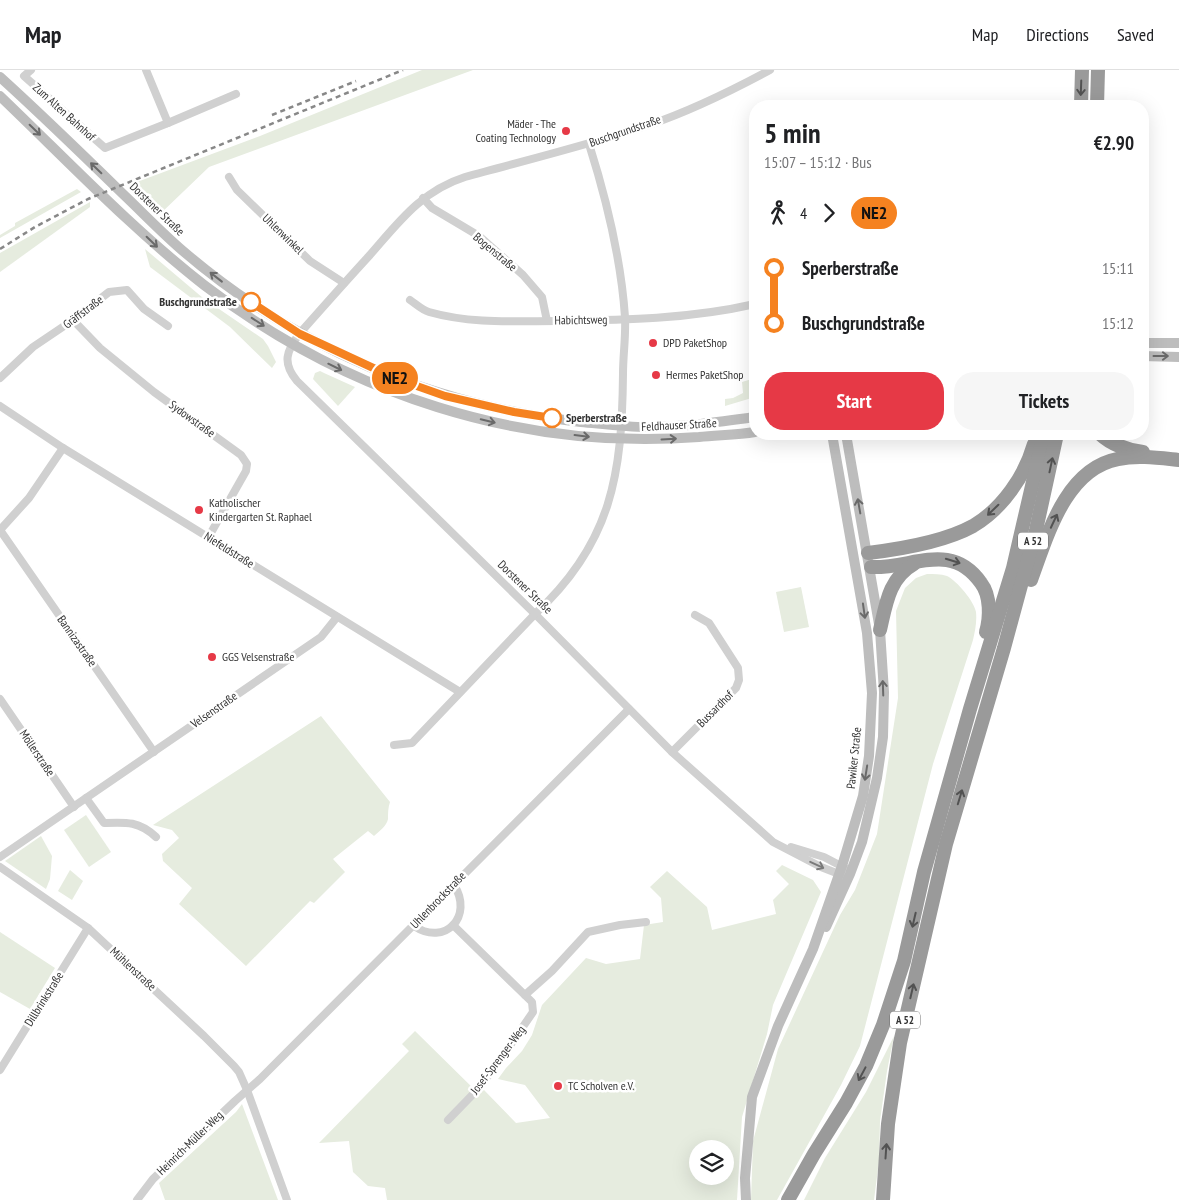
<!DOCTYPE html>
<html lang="en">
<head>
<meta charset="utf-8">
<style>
  body { margin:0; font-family:"PT Sans Narrow",sans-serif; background:#f6f6f6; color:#202124; height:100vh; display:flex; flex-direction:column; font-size:19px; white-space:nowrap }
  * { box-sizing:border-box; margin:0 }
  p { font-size:16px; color:#757577 }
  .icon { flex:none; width:28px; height:28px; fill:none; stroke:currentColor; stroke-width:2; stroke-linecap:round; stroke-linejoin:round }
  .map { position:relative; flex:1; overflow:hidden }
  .details { position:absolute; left:749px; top:30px; width:400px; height:340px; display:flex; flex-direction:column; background:#fff; border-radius:20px; box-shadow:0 5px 20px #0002 }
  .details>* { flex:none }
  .badge { padding:0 10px; border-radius:16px; font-size:18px; line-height:32px }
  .controls { position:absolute; left:689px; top:1070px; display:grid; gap:10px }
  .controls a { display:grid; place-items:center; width:45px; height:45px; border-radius:50%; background:#fff; box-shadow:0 5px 20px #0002; font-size:25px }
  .map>.badge { position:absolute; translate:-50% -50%; box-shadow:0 0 0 2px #fff }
  .legs { display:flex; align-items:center; gap:8px; height:55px; padding:0 15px; font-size:16px }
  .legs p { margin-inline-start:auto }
  .overview { display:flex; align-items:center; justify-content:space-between; height:85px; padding:0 15px }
  h1 { font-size:28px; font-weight:700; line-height:38px }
  .cta { display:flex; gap:10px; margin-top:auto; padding:10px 15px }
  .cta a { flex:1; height:58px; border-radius:20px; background:#e63946; color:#fff; font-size:20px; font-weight:700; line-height:58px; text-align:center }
  .cta a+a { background:#f6f6f6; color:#202124 }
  ul { padding:0 15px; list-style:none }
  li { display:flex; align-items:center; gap:18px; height:55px; font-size:19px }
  li i { display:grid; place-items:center; width:8px; height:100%; margin:0 6px; background:currentColor }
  li i::after { content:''; width:12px; height:12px; margin:-6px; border:4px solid; border-radius:50%; background:#fff }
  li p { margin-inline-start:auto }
  li:first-child i { background:linear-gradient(#0000 50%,currentColor 0) }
  li:last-child i { background:linear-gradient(currentColor 50%,#0000 0) }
  header { display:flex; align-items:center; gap:30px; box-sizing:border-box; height:70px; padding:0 25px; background:#fff; border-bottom:1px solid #e0e0e0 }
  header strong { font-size:24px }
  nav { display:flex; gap:28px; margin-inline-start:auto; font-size:18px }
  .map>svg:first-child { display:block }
  .green { fill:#e6ecdf; fill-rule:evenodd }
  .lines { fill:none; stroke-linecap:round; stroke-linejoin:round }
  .street { stroke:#d0d0d0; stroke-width:8 }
  .secondary { stroke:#bdbdbd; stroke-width:10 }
  .highway { stroke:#9a9a9a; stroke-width:14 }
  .rail { stroke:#888; stroke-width:2.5; stroke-dasharray:5 4; stroke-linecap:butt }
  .oneway { stroke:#525252 }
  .oneway2 { stroke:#6a6a6a }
  .oneway3 { stroke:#7a7a7a }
  .line-1-casing { stroke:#fff; stroke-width:11 }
  .line-1 { stroke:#f58220; stroke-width:8 }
  .poi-dot { fill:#e63946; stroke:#fff; stroke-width:2 }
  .stop-1-dot { fill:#fff; stroke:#f58220; stroke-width:2.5 }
  .labels { text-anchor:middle; stroke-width:5; stroke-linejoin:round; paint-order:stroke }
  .shield { fill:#fff; stroke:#707070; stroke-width:1 }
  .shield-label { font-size:11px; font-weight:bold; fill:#333 }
  .street-label { font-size:12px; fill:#333; stroke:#fff }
  .poi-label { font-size:12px; fill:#333; stroke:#fff; text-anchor:start }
  .stop-label { font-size:12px; font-weight:bold; fill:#333; stroke:#fff; text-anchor:end }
</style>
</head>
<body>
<header>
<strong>Map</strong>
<nav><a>Map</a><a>Directions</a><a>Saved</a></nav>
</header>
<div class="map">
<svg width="1179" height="1130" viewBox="0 0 1179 1130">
  <rect width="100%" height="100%" fill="#fff"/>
  <!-- green -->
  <g class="green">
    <polygon points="422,0 473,0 209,97 159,145 129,115 260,66"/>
    <polygon points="77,119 81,122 0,168 0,165 15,156 15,153"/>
    <polygon points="90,132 90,137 0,202 0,183"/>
    <polygon points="145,179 203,228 263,269 268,276 276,292 272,298 230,257 150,197"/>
    <polygon points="320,301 324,303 355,317 338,336 313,309 315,303"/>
    <polygon points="755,308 755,327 725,336 725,329 733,328 743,323 742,312"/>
    <path d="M 927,504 C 933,504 941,504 947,506 C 957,511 974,531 976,542 C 977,552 975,561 973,570 L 933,694 L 860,976 L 841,1015 L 777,1130 L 751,1130 L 753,1071 L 778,979 L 840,845 L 855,820 L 877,764 L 898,628 L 896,541 L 905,518 L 916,508 Z"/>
    <polygon points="801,517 809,557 784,562 776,522"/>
    <path d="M 321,646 L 390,732 C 388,738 388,743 388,749 C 387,756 378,762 374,766 L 368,761 L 333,789 L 345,802 L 314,833 L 310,831 L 246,896 L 179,834 L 192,818 L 163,791 L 162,784 L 179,768 L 172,760 L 153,755 Z"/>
    <polygon points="86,745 111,782 89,797 64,760"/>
    <polygon points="41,766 52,786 50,809 46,819 5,791"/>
    <path d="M 782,795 L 813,810 L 821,822 L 773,935 L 767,964 L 742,1047 L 737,1130 L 387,1130 L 385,1118 L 368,1116 L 353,1102 L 349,1071 L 319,1073 L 409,981 L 402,974 L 415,961 L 479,1024 L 484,1020 L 516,1053 L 550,1048 L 525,1015 L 498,1009 L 506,998 L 522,981 L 532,965 L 542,935 L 586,888 L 606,894 L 640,889 L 644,855 L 663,852 L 661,828 L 650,817 L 667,801 L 707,837 L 712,860 L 776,844 L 773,830 L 789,814 L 776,801 ZM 698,1079 L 725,1079 L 725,1106 L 698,1106 Z"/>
    <polygon points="70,800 83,811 72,830 58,821"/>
    <polygon points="0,862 55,898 30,939 0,922"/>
    <polygon points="894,966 887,1001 880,1051 879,1091 874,1130 804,1130 825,1088 866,1022"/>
    <polygon points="242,1034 278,1130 165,1130 159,1113 236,1042"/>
  </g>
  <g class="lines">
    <!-- street -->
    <g class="street">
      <polyline points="31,0 24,6 105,78 168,53"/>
      <polyline points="146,0 168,53 236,24"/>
      <path d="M 770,0 C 731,21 690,41 649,55 C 588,75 527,90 465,107 C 421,121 398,153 369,186 C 346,211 323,237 300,263 C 286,281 282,293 297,311 L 535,544 L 672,682 L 773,772 L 821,797 L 839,804 L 843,804"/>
      <polyline points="229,107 237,120 310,191 344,213"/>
      <polyline points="423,128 432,138 479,166 523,205 542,227 547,251"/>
      <path d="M 410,230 C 416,234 422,240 429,242 C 471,254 515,251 558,251 C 624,250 690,249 755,234"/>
      <polyline points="73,250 100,278 154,322 241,385 247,394 246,401 208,468"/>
      <polyline points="0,308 33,277 73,250 109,222 127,220 144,239 168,256"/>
      <polyline points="0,336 63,378 460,622"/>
      <polyline points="0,460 154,682"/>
      <polyline points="0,460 29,428 63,378"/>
      <polyline points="0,629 74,737"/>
      <path d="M 394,675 L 412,673 L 535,544 C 612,473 622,404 623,304 C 623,285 626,266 625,247 C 621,188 607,131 589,74"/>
      <polyline points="672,682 736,618 739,610 738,598 709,553 695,545"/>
      <path d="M 86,728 L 104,753 C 126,752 139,751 156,767"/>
      <polyline points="791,777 824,787 845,798"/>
      <polyline points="0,787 321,567 337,547"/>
      <polyline points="0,797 88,858 204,966 234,996 239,1002 247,1020 287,1130"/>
      <path d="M 414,856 C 445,877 474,846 454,815"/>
      <polyline points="525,925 552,901 588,862 620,855 646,852"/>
      <polyline points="0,1000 88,858"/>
      <polyline points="448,1050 480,1017 509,977 533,942 532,932 453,855"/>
      <polyline points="137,1130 153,1109 235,1031 260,1009 629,639"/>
    </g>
    <!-- secondary -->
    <g class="secondary">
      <path d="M 0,7 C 42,45 82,84 123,124 C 143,143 162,163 183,181 C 296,278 434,336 581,352 C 603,354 625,357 647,357 C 683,357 719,352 755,347"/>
      <path d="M 0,26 C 67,90 131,158 204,215 C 346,324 520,381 699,367 C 717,365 737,365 755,362"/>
      <polyline points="1142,273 1179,273"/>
      <polyline points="1142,286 1179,287"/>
      <polyline points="826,857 850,804 862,772 877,708 883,667 884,622 880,560 846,364"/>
      <polyline points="746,1130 745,1108 752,1027 778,956 813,879 842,796 863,726 869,686 872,623 867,563 832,364"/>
    </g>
    <!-- highway -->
    <g class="highway">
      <polyline points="1081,36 1082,0"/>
      <polyline points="1097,36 1098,0"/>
      <path d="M 1100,364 C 1112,375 1127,380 1143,382"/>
      <path d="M 868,483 C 901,479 944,472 973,456 C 1002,439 1025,406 1034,374"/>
      <path d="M 871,497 C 912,499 951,470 981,513 C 991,526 990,548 986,562"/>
      <path d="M 1031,510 C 1047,467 1065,399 1118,389 C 1138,385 1159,388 1179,390"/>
      <path d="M 880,560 C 886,534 889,508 914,494"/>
      <polyline points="788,1130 814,1084 846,1033 866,996 883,955 904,891 924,802 970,639 1013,498 1044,364"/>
      <polyline points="883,1130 888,1054 900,973 946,774 1004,578 1036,460 1057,364"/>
    </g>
    <!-- rail -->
    <g class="rail">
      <polyline points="272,45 356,11"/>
      <polyline points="0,179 35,157 88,129 403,0"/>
    </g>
  </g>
  <!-- one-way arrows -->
  <defs><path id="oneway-shaft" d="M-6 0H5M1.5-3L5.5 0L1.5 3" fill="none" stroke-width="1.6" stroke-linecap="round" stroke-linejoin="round" transform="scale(1.25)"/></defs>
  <g class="oneway">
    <use href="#oneway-shaft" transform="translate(1081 18) rotate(92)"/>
    <use href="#oneway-shaft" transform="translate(1051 395) rotate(-78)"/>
    <use href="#oneway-shaft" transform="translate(993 440) rotate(136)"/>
    <use href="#oneway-shaft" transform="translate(1054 451) rotate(-65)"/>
    <use href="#oneway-shaft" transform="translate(953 491) rotate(17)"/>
    <use href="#oneway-shaft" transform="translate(960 727) rotate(-73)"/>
    <use href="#oneway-shaft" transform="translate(914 850) rotate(103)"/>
    <use href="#oneway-shaft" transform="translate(912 921) rotate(-77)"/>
    <use href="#oneway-shaft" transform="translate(862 1004) rotate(118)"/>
    <use href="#oneway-shaft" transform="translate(886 1081) rotate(-86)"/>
  </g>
  <g class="oneway2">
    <use href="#oneway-shaft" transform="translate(35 60) rotate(44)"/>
    <use href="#oneway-shaft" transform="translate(96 98) rotate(-136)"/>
    <use href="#oneway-shaft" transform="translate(152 172) rotate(44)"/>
    <use href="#oneway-shaft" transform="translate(216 207) rotate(-142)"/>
    <use href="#oneway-shaft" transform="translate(258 252) rotate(33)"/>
    <use href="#oneway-shaft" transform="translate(1161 286)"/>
    <use href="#oneway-shaft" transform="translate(335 297) rotate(26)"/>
    <use href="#oneway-shaft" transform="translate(488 351) rotate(14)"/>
    <use href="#oneway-shaft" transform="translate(582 366) rotate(7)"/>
    <use href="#oneway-shaft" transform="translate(669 369) rotate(-3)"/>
    <use href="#oneway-shaft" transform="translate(859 436) rotate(-100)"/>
    <use href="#oneway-shaft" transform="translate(864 541) rotate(82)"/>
    <use href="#oneway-shaft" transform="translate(883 618) rotate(-92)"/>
    <use href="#oneway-shaft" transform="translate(866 703) rotate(99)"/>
  </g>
  <use class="oneway3" href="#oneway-shaft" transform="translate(817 795) rotate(25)"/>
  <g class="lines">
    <!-- line-1 casing -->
    <g class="line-1-casing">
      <polyline id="line-1" points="251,232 300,264 397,309 445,326 514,342 552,348"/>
    </g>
    <!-- line-1 -->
    <use href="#line-1" class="line-1"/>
  </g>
  <!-- markers -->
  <g class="poi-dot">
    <circle cx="566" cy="61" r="5"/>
    <circle cx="653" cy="273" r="5"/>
    <circle cx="656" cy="305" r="5"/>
    <circle cx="199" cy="440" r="5"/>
    <circle cx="212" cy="587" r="5"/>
    <circle cx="558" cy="1016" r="5"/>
  </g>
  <g class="stop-1-dot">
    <circle cx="251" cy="232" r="9"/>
    <circle cx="552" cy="348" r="9"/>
  </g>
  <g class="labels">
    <!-- shield labels -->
    <g class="shield">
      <rect x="1018" y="462.5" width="30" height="17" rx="4"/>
      <rect x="890" y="941.5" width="30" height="17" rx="4"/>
    </g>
    <g class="shield-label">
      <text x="1033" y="475">A 52</text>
      <text x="905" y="954">A 52</text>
    </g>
    <!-- street labels -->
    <g class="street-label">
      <text transform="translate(64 42) rotate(42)" y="4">Zum Alten Bahnhof</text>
      <text transform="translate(625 61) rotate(-19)" y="4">Buschgrundstraße</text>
      <text transform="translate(157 139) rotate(44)" y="4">Dorstener Straße</text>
      <text transform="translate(283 164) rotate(44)" y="4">Uhlenwinkel</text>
      <text transform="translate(495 182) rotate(40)" y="4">Bogenstraße</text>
      <text transform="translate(83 242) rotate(-37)" y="4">Gräffstraße</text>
      <text transform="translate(581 250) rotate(-1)" y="4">Habichtsweg</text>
      <text transform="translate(192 349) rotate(36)" y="4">Sydowstraße</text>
      <text transform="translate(679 355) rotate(-3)" y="4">Feldhauser Straße</text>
      <text transform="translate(229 480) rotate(32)" y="4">Niefeldstraße</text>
      <text transform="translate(525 517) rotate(44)" y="4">Dorstener Straße</text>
      <text transform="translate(77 571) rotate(55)" y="4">Bannizastraße</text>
      <text transform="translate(715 639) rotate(-45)" y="4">Bussardhof</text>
      <text transform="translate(214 640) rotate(-35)" y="4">Velsenstraße</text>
      <text transform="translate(37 683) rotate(56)" y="4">Möllerstraße</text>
      <text transform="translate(854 688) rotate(-84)" y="4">Pawiker Straße</text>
      <text transform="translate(438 830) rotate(-46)" y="4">Uhlenbrockstraße</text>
      <text transform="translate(133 899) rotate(43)" y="4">Mühlenstraße</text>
      <text transform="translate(44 929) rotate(-58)" y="4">Dillbrinkstraße</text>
      <text transform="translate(498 990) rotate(-53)" y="4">Josef-Sprenger-Weg</text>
      <text transform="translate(190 1073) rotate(-44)" y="4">Heinrich-Müller-Weg</text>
    </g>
    <!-- poi labels -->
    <g class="poi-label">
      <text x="556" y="58" text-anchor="end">Mäder - The<tspan x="556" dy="14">Coating Technology</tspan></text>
      <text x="663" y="277">DPD PaketShop</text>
      <text x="666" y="309">Hermes PaketShop</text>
      <text x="209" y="437">Katholischer<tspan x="209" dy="14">Kindergarten St. Raphael</tspan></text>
      <text x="222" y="591">GGS Velsenstraße</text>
      <text x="568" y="1020">TC Scholven e.V.</text>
    </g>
    <!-- stop labels -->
    <g class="stop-label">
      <text x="237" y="236">Buschgrundstraße</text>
      <text x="566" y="352" text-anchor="start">Sperberstraße</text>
    </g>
  </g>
</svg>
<div class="controls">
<a><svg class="icon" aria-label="layers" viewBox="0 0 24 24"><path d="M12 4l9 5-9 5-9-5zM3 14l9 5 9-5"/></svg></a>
</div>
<b class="badge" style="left:395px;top:308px;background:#f58220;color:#111">NE2</b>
<section class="details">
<div class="overview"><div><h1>5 min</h1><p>15:07 – 15:12 · Bus</p></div><b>€2.90</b></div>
<div class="legs"><svg class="icon" aria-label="walk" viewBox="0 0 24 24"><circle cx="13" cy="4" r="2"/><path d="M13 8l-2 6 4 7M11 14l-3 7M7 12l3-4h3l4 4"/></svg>4<svg class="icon" aria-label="forward" viewBox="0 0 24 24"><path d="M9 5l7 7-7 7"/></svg><b class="badge" style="background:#f58220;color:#111">NE2</b></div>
<ul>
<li><i style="color:#f58220"></i><b>Sperberstraße</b><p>15:11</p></li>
<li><i style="color:#f58220"></i><b>Buschgrundstraße</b><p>15:12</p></li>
</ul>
<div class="cta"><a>Start</a><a>Tickets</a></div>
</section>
</div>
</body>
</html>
